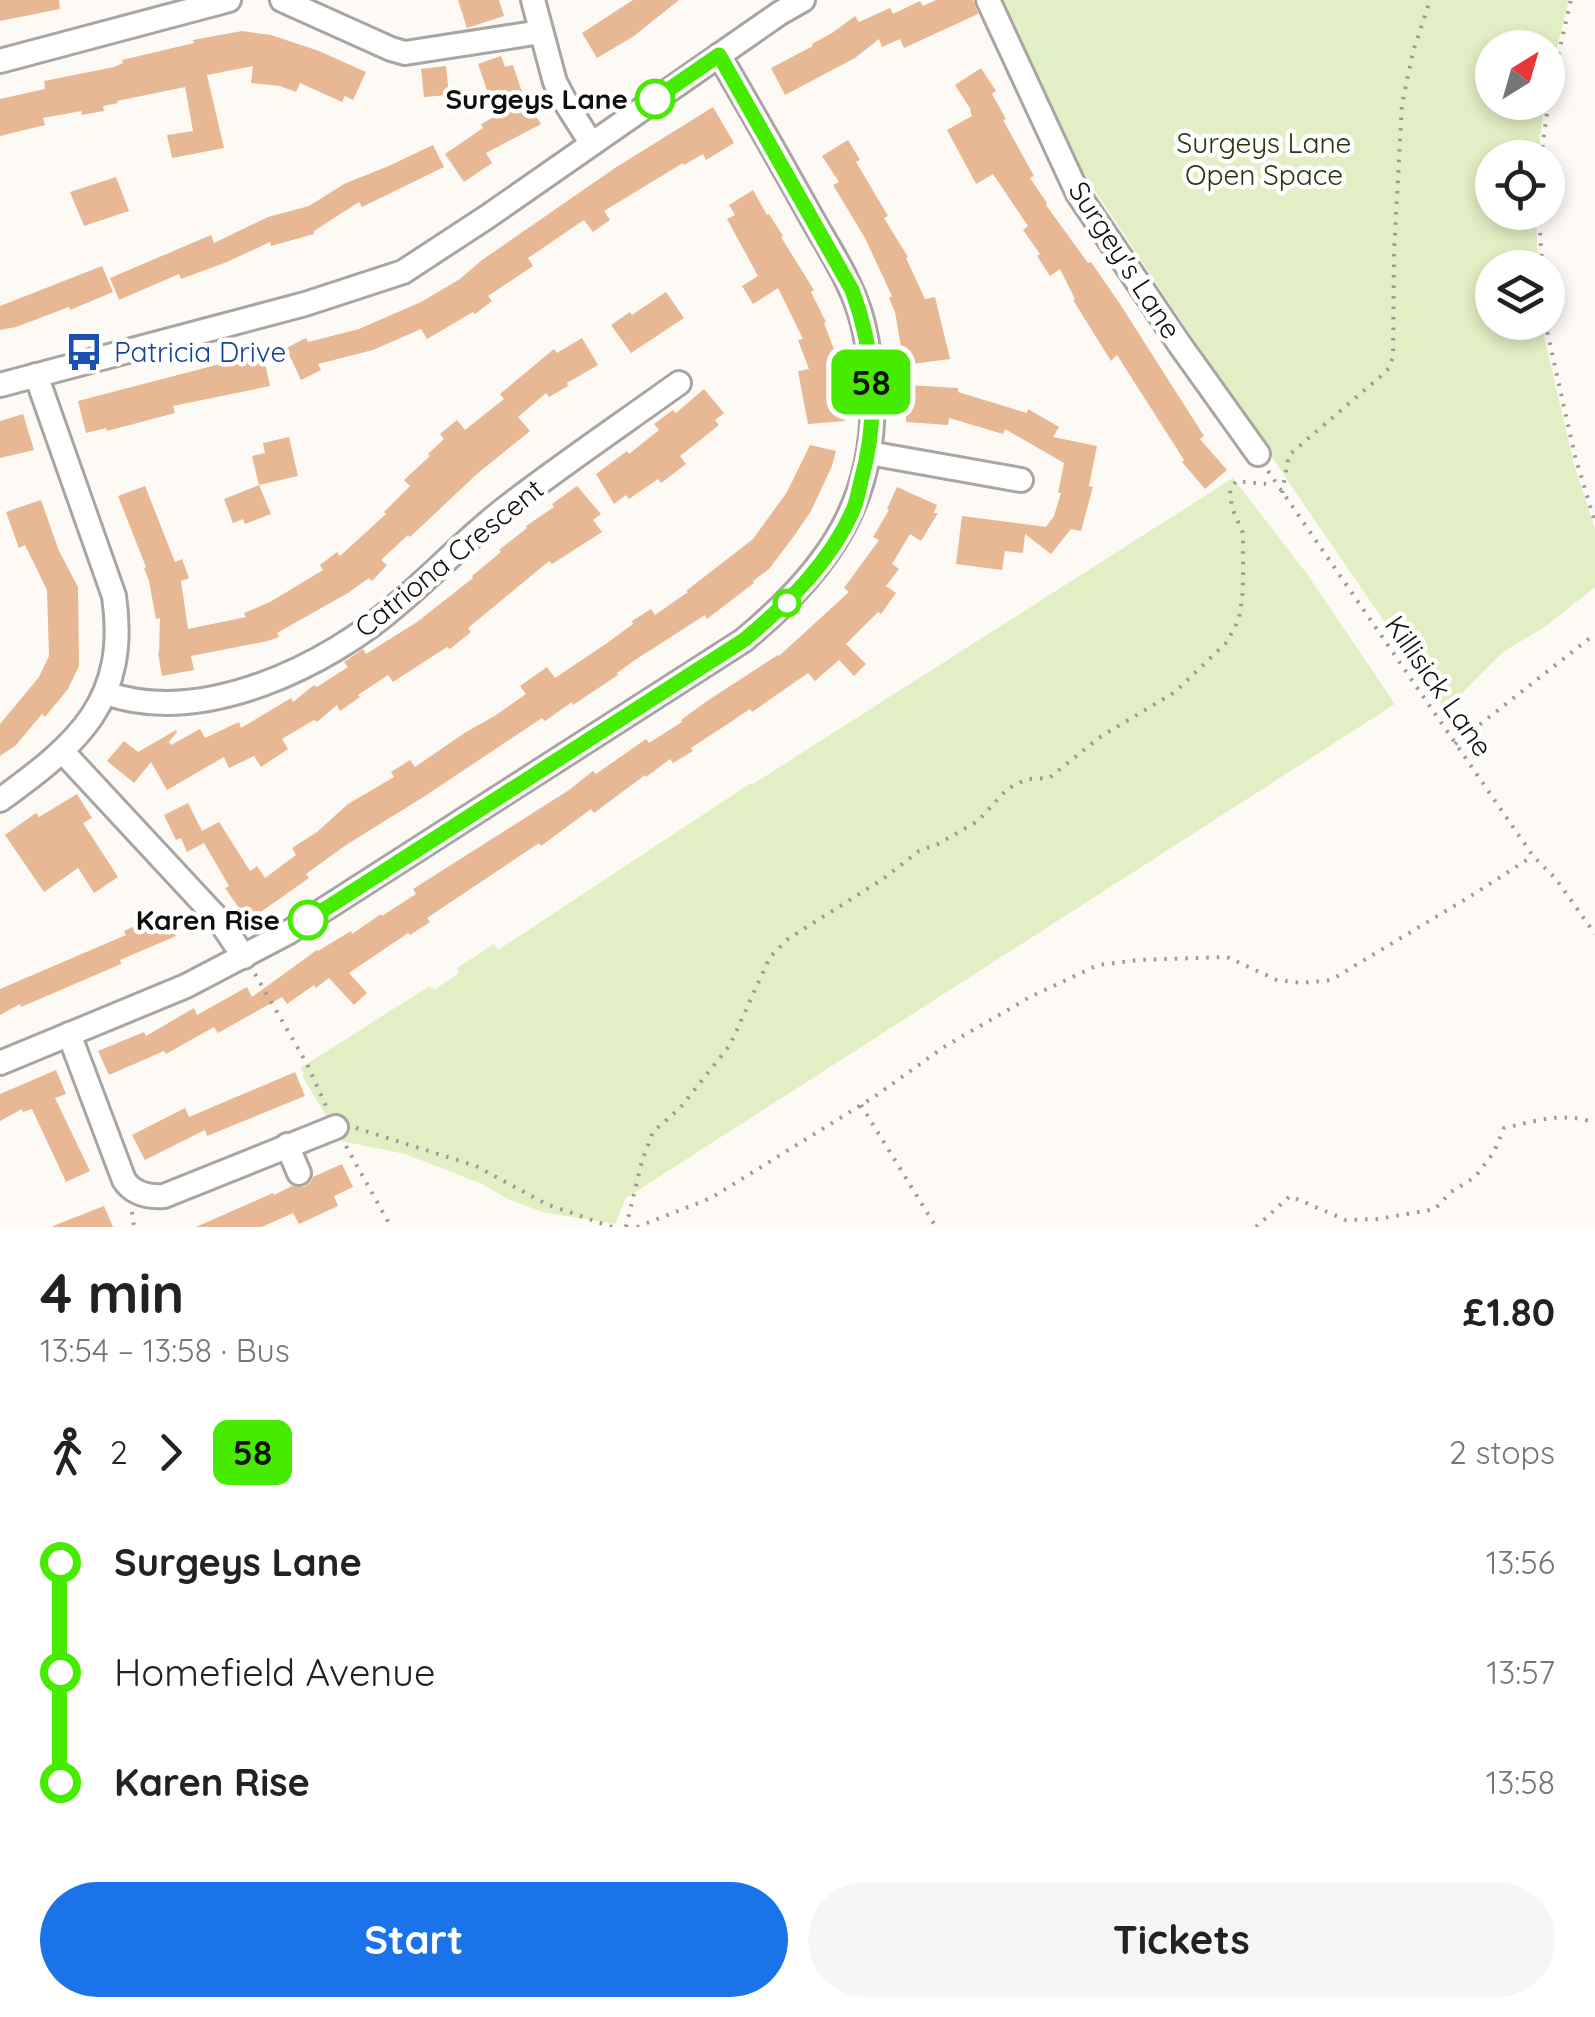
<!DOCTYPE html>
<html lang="en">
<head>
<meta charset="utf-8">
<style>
  body { margin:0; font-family:Quicksand,sans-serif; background:#f6f6f6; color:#222; height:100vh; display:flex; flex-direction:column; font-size:38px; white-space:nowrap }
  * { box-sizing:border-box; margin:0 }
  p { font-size:32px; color:#767676 }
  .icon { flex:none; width:55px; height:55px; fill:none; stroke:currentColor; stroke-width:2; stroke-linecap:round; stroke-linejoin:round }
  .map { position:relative; height:1227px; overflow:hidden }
  .drawer { display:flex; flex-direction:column; background:#fff; flex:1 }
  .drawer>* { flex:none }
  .badge { padding:0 20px; border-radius:15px; font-size:35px; line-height:65px }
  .needle { width:65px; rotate:37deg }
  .tools { position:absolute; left:1475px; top:30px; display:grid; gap:20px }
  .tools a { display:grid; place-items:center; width:90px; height:90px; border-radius:50%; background:#fff; box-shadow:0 5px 15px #0003; font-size:50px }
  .map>.badge { position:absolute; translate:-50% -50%; box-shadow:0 0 0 5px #fff }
  .legs { display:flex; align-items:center; gap:15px; height:110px; padding:0 40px; font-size:32px }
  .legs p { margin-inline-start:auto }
  .head { display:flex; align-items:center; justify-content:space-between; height:170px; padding:0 40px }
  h1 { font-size:55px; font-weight:700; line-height:75px }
  .action { display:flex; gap:20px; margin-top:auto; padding:20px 40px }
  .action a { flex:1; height:115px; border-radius:60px; background:#1a73e8; color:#fff; font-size:40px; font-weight:700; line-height:115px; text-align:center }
  .action a+a { background:#f6f6f6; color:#222 }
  ul { padding:0 40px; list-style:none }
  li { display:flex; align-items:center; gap:35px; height:110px; font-size:38px }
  li i { display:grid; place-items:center; width:15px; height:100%; margin:0 12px; background:currentColor }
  li i::after { content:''; width:25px; height:25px; margin:-12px; border:8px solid; border-radius:50%; background:#fff }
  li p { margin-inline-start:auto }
  li:first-child i { background:linear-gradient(#0000 50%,currentColor 0) }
  li:last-child i { background:linear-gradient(currentColor 50%,#0000 0) }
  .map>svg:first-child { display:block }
  .green { fill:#e2eec3 }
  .building { fill:#e7b893 }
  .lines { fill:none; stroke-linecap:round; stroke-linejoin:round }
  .street-casing { stroke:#a8a5a2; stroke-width:28 }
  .path { stroke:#9c9a97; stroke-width:4; stroke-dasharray:2.5 8; stroke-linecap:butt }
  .street { stroke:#fff; stroke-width:22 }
  .line-1-casing { stroke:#fff; stroke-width:22 }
  .line-1 { stroke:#46eb00; stroke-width:15 }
  .stop-1-dot { fill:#fff; stroke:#46eb00; stroke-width:5 }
  .labels { text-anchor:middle; stroke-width:9; stroke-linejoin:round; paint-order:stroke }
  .stop-label { font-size:28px; font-weight:bold; fill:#100f0e; stroke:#fff; text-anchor:end }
  .park-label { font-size:28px; fill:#2b340a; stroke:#fff }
  .street-label { font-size:28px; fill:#100f0e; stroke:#fff }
  .transit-label { font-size:28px; fill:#164399; stroke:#fff; text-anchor:start }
</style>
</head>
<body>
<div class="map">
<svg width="1595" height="1227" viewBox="0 0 1595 1227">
  <rect width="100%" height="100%" fill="#fdfaf6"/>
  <!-- green -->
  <g class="green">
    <polygon points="997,0 1569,0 1548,82 1548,48 1492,48 1492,102 1544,103 1538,157 1492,158 1492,212 1536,213 1538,267 1492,268 1492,322 1541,323 1574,464 1595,529 1595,587 1546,626 1503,652 1445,710 1292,487 1069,152"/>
    <polygon points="1233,478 1307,574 1395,704 626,1198 615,1224 542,1212 508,1199 482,1184 405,1154 341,1141 302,1076 304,1073 300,1068 430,986 434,990 459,973 457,968 494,944 498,950 751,783 753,784"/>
  </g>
  <!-- building -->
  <g class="building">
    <polygon points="0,0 59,0 60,9 0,21"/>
    <polygon points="458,0 499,0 504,16 467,28"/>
    <polygon points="633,0 679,0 634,36 597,58 582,33"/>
    <polygon points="936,0 973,0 978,14 904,48 900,39 882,47 879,39 855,58 785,95 771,68 813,46 812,44 832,33 855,16 859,22 890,8 893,14 920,1 923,6"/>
    <polygon points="242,31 271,35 319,51 366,72 353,100 345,96 342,102 300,83 296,92 280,86 251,83 253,66 207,75 224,148 172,158 167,135 193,131 185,87 117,101 118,103 103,106 104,111 82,115 81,111 43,118 45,125 0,136 0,99 45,89 44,81 114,67 123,63 122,60 194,43 193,40"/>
    <polygon points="501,56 505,67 513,65 523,95 541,124 486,153 492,163 464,182 445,154 483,128 481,124 496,116 478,64"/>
    <polygon points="446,66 449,95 424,97 421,69"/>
    <polygon points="981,68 996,91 992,94 1006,119 1003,120 1034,176 1030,178 1047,203 1046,205 1088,263 1091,262 1120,304 1204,436 1200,439 1227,470 1205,489 1182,462 1184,460 1117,355 1111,361 1073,300 1075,299 1060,269 1050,276 1037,256 1040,254 1023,230 1028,226 993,174 976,184 947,130 972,116 970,111 971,110 955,85"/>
    <polygon points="713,107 734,143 706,160 703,154 684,165 683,163 604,211 610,220 593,232 584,220 528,258 533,266 488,296 492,301 475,314 473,312 427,339 421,329 373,350 318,364 321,370 301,380 286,348 306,338 308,342 359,329 421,302 460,279 482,260 615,168"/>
    <polygon points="848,140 860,160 856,162 888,216 884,218 908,257 906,258 925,299 935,297 950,359 904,365 895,312 889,298 892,296 865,238 833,185 839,182 822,156"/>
    <polygon points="433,145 444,167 362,207 359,202 314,231 314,234 271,246 270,242 227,262 181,279 179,274 119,300 110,278 211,235 214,243 268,217 309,206 344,184 391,165"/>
    <polygon points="116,177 129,211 84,226 70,192"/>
    <polygon points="753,190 767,215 769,214 783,236 781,237 814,290 811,292 826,322 824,323 835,352 832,353 840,397 842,397 845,421 808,424 798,371 809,369 798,340 803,339 778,288 753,304 742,286 758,276 727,219 735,215 729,205"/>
    <polygon points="102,266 113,292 70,310 69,307 16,327 0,330 0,306"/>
    <polygon points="666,292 684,318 631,353 611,325 630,312 632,315"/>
    <polygon points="582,338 598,365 567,383 568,386 549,397 546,393 518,417 530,431 478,473 410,537 408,535 381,560 387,565 372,581 369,578 348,593 277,633 279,637 268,641 191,656 194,670 162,676 158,653 159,653 160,618 156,619 149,581 144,568 146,567 118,496 145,486 175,562 182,559 189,578 181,581 188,629 246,617 244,613 270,602 323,570 320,565 337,552 340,556 386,514 384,512 410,486 404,480 430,456 428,454 444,439 440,434 457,420 465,430 504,399 500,394 554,349 557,353"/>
    <polygon points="263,353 270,386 173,406 175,413 107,431 106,428 86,433 78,401 220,364 219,362"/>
    <polygon points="906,385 958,388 958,392 1027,413 1028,409 1059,427 1053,437 1097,446 1089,486 1093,487 1081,531 1071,529 1051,554 1025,534 1023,553 1005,551 1002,570 956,564 962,516 1046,527 1054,516 1061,493 1058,493 1064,463 1005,429 1003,434 949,418 948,425 906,422"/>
    <polygon points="704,389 724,413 715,420 719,425 680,456 686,464 661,483 658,479 629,499 626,495 614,504 596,474 627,451 629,454 659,430 654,424 673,410 676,413"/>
    <polygon points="23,414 34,450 0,458 0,421"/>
    <polygon points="289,437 298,476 259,485 252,456 265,453 263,443"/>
    <polygon points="810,445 836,451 832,466 811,511 794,536 769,569 753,581 754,583 707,619 705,615 635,660 617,673 618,675 573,705 572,702 545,721 542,718 425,796 346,845 306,874 309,878 248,921 225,888 229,886 204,843 187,852 181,838 176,840 164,815 188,803 202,831 219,822 250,871 257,866 265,878 296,855 292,848 317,832 348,804 394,777 391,772 410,760 415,767 466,732 493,717 526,694 520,686 547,667 555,678 607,643 633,624 632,621 651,609 655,615 688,592 686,591 753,539 787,492"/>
    <polygon points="259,485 271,514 245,524 243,519 233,523 224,499"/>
    <polygon points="577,486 601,514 593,520 602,532 552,564 549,561 468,628 471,632 450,649 447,647 393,682 388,675 358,695 360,697 340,711 337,705 317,722 314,720 282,739 288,749 261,767 254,756 229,768 224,757 167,790 151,762 134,783 107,761 124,741 138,752 176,730 177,732 169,742 171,745 200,729 205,738 239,722 241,728 291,698 293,702 314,685 317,687 348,667 344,662 363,649 366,654 417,622 473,578 472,576 501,552 499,550 527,528 526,526 554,507 552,504"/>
    <polygon points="897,487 937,505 934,513 938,513 921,541 910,534 892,564 899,569 886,586 896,593 881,614 878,612 846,644 866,664 854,676 839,660 815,681 808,673 752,712 750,709 720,729 691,748 693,751 673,763 670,759 646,777 645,775 594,813 591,809 541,846 539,843 427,918 430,922 410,935 408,933 349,973 367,993 354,1005 329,978 316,988 314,985 287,1004 282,997 218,1033 214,1027 166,1054 164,1051 109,1075 98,1051 144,1032 146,1036 194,1008 197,1015 247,987 252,997 317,950 318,951 351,931 352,934 381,914 382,916 416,894 413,889 569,790 593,771 596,774 646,739 649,743 682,722 681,720 707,701 778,655 779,656 849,592 844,588 879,540 873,537 889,510 887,509"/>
    <polygon points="41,500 59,551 78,587 79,666 68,689 45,717 42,714 16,745 0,756 0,724 39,677 49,656 47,590 25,545 19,548 6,512"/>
    <polygon points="77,794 92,818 83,823 118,877 94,893 78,868 44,892 5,835 36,813 39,817"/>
    <polygon points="166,912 176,936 120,960 121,964 21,1007 20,1004 0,1015 0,989 126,935 124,931"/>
    <polygon points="56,1070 66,1094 55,1098 90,1171 66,1182 32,1109 23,1112 22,1109 0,1121 0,1094"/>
    <polygon points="295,1072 305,1096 207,1136 205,1130 145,1160 132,1135 185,1108 189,1117"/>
    <polygon points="342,1164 353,1187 334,1196 338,1206 299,1224 293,1213 262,1227 196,1227 273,1193 274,1195 292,1186 304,1187 310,1183 313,1177"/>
    <polygon points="104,1206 113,1227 53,1227 53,1226"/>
  </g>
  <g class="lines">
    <!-- street casing -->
    <g class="street-casing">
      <g id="street">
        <polyline points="282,0 391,49 405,53 541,32"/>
        <polyline points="533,0 555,82 567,105 591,143"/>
        <polyline points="988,0 1078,194 1180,345 1258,454"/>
        <polyline points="0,61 229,0"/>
        <polyline points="0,385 305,304 403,272 487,217 780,13 803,0"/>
        <polyline points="869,453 1021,480"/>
        <path d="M 106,693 C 202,727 328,666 399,603 C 436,572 468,537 507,507 C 563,464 622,424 679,383"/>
        <polyline points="62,751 219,920 244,957"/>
        <path d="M 0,800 C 79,743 129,700 114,596 L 36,375"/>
        <path d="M 69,1034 L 124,1180 C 133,1194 148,1197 164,1196 L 336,1127"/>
        <path d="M 0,1063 L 186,986 L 289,932 L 744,640 C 828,570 879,499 872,385 C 870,360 867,334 859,310 C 849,279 830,250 814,222 C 783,166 751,110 719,55"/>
        <polyline points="287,1145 299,1173"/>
      </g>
    </g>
    <!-- path -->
    <g class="path">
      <polyline points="1541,158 1550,90 1571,0"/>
      <polyline points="1539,212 1542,268"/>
      <polyline points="1545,322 1575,456 1595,522"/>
      <polyline points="1268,471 1533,856 1556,879 1595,934"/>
      <polyline points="1282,493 1289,455 1381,376 1389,368 1393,357 1394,252 1402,104 1413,52 1430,0"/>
      <polyline points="1455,744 1595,634"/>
      <polyline points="255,974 307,1064 326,1106"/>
      <polyline points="861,1105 936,1227"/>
      <polyline points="356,1128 476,1166 546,1204 612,1227"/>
      <polyline points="346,1146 391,1227"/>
      <polyline points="132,1212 134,1227"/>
      <polyline points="626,1227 642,1161 653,1132 680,1108 730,1045 770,957 788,939 883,879 919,851 938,844 978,821 1007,789 1027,779 1049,778 1100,737 1175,692 1227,642 1239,619 1243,591 1243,533 1232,508 1230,490 1236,481 1266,484"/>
      <polyline points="637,1227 711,1198 874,1097 944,1047 1030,997 1098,965 1138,960 1227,957 1277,980 1301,983 1331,980 1474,894 1533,856"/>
      <path d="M 1256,1227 L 1290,1196 L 1346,1220 L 1378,1219 L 1435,1209 L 1451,1192 L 1475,1177 L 1494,1152 L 1504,1128 C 1536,1121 1563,1111 1595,1123"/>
    </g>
    <!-- street -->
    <use href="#street" class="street"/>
  </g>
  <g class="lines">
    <!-- line-1 casing -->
    <g class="line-1-casing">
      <path id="line-1" d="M 308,920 L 744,640 C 787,604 830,563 853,510 C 857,501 859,490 861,481 C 879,418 875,351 852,290 L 719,55 L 655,99"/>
    </g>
    <!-- line-1 -->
    <use href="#line-1" class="line-1"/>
  </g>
  <!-- icons -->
  <defs>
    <g id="bus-bare" transform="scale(3)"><path d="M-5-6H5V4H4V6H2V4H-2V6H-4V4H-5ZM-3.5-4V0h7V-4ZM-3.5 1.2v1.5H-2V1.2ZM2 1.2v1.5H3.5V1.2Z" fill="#1a4fb4" stroke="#fff" stroke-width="2.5" paint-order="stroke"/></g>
  </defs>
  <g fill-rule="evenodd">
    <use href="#bus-bare" x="84" y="352"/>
  </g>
  <!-- markers -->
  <g class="stop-1-dot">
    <circle cx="655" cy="99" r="18"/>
    <circle cx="787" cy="603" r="12"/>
    <circle cx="308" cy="920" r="18"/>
  </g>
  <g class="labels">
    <!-- stop labels -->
    <g class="stop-label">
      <text x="628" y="109">Surgeys Lane</text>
      <text x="280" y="930">Karen Rise</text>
    </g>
    <!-- park labels -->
    <g class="park-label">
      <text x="1264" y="153">Surgeys Lane<tspan x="1264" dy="32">Open Space</tspan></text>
    </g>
    <!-- street labels -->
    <g class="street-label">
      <text transform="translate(1125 260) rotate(57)" y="10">Surgey's Lane</text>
      <text transform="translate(449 558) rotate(-39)" y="10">Catriona Crescent</text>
      <text transform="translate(1439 686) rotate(55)" y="10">Killisick Lane</text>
    </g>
    <!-- transit labels -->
    <g class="transit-label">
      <text x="114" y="362">Patricia Drive</text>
    </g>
  </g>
</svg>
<div class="tools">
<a><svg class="needle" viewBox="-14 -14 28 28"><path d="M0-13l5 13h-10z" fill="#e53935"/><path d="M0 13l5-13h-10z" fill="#767676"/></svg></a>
<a><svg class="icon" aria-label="locate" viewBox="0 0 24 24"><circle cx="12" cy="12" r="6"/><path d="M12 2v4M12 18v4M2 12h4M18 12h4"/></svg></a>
<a><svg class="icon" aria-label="layers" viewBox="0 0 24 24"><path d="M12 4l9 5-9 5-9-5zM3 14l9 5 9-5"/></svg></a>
</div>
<b class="badge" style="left:871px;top:382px;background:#46eb00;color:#111">58</b>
</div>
<section class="drawer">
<div class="head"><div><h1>4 min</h1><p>13:54 – 13:58 · Bus</p></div><b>£1.80</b></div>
<div class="legs"><svg class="icon" aria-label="walk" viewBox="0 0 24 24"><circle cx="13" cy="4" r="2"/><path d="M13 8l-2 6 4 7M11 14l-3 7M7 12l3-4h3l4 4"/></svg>2<svg class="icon" aria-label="forward" viewBox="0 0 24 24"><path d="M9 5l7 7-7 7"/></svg><b class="badge" style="background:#46eb00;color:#111">58</b><p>2 stops</p></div>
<ul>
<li><i style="color:#46eb00"></i><b>Surgeys Lane</b><p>13:56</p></li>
<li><i style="color:#46eb00"></i><span>Homefield Avenue</span><p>13:57</p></li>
<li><i style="color:#46eb00"></i><b>Karen Rise</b><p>13:58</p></li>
</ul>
<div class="action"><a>Start</a><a>Tickets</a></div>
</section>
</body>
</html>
